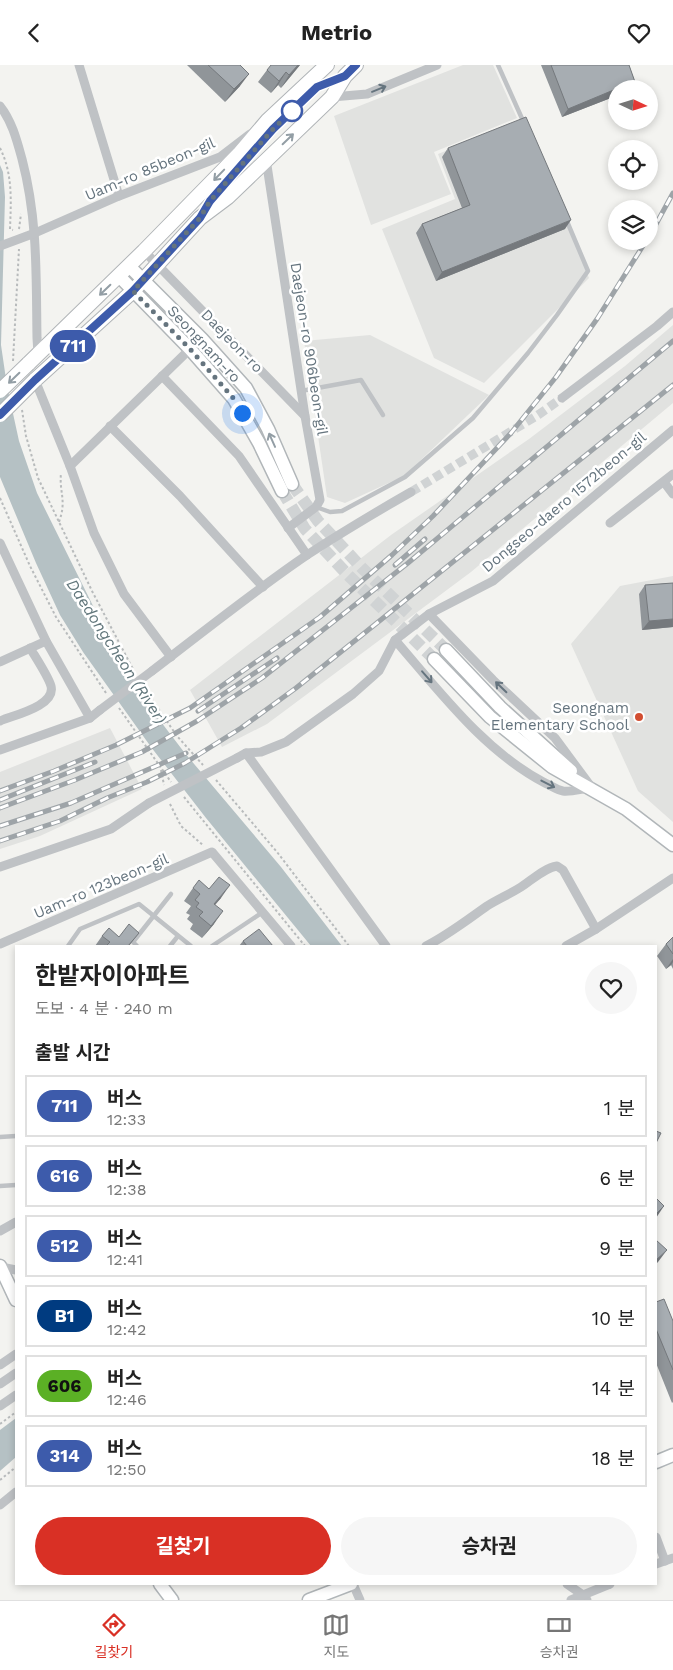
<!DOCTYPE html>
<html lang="ko">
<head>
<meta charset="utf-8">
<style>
  body { margin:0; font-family:"Work Sans","Noto Sans KR",sans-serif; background:#f6f6f6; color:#222; height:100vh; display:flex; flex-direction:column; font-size:19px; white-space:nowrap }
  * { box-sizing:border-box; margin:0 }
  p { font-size:16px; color:#767676 }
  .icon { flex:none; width:28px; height:28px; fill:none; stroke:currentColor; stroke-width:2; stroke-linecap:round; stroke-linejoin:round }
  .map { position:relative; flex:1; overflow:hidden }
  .details { position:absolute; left:15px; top:880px; width:642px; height:640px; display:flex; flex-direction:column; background:#fff; border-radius:0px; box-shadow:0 2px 8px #0003 }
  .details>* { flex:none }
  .badge { padding:0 10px; border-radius:16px; font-size:18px; line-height:32px }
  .needle { width:32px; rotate:94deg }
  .fabs { position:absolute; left:608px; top:15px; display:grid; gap:10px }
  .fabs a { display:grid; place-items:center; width:50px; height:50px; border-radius:50%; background:#fff; box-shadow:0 2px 8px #0003; font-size:25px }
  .you { position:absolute; width:25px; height:25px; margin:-12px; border:4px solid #fff; border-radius:50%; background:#1a73e8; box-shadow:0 0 0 8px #1a73e833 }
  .map>.badge { position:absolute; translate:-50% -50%; box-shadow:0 0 0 2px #fff }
  h2 { padding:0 20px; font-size:19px; line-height:45px }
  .round { display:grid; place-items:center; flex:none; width:52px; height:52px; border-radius:26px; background:#f6f6f6 }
  .summary { display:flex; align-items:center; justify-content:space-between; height:85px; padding:0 20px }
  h1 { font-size:24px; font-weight:700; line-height:38px }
  .action { display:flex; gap:10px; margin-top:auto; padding:10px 20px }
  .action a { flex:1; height:58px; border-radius:30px; background:#d93025; color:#fff; font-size:20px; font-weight:700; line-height:58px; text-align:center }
  .action a+a { background:#f6f6f6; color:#222 }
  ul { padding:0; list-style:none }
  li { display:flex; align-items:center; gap:15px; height:62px; margin:0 10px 8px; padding:0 10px; border:2px solid #e0e0e0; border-radius:0px }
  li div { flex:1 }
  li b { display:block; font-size:19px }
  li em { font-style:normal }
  li .badge { min-width:55px; font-weight:700; text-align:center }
  header { display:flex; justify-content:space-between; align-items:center; height:65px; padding:0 20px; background:#fff; font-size:22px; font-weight:700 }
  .dock { display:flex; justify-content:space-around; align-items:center; height:70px; border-top:1px solid #e0e0e0; background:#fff; font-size:14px; color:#767676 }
  .dock a { display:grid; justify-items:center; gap:2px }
  .dock .on { color:#d93025 }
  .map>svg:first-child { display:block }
  .built { fill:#e1e2e0 }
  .water { fill:#b5c1c4 }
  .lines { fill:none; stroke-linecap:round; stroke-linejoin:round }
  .minor-tunnel { stroke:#d0d3d4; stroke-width:9; stroke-dasharray:9 4.5; stroke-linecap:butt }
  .secondary-tunnel { stroke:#d0d3d4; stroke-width:12; stroke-dasharray:12 6; stroke-linecap:butt }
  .secondary-casing { stroke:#b1b6b9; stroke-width:15 }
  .primary-casing { stroke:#b0b4b7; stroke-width:16 }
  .path { stroke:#b8bbbc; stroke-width:2; stroke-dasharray:2.5 2.5; stroke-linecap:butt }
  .service { stroke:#bfc2c5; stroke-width:4.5 }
  .minor { stroke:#bfc2c5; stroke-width:9 }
  .secondary { stroke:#fff; stroke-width:12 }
  .primary { stroke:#fff; stroke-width:14 }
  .rail-casing { stroke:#9ea4a8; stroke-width:5 }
  .rail { stroke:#fff; stroke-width:3; stroke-dasharray:9; stroke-linecap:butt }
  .primary-bridge-casing { stroke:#b0b4b7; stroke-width:16; stroke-linecap:butt }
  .minor-bridge { stroke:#bfc2c5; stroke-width:9 }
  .primary-bridge { stroke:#fff; stroke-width:14 }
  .wall { fill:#909599 }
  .shaded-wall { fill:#75797d }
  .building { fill:#a7adb2; stroke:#75797d }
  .oneway { stroke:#65747e }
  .oneway2 { stroke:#939ea5 }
  .line-casing { stroke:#fff; stroke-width:11 }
  .line { stroke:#3d5bab; stroke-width:8 }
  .walk { stroke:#65747e; stroke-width:5; stroke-dasharray:0 9 }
  .stop-dot { fill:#fff; stroke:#3d5bab; stroke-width:2.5 }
  .poi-dot { fill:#d24e31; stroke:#fff; stroke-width:2 }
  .labels { text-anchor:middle; stroke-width:5; stroke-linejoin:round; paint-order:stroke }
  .street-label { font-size:15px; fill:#65747e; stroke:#fff }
  .poi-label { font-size:15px; fill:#65747e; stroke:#fff; text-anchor:end }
  .water-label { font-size:16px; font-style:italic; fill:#61767b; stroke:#fff }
</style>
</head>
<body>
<header><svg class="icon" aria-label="back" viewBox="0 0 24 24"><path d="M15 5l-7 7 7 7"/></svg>Metrio<svg class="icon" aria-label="heart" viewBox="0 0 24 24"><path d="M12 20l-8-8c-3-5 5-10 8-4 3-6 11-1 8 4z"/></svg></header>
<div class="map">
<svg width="673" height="1535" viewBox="0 0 673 1535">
  <rect width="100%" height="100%" fill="#f3f3f0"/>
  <!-- built -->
  <g class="built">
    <polygon points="463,0 493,0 517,53 434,87 451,129 371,160 334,51"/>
    <polygon points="525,54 589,213 484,318 434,293 382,164 455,134 438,89"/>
    <polygon points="673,260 673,338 471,507 267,659 222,682 190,625 391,470 529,374 625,301"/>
    <polygon points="370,270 489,330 404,411 345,438 327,432 304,276"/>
    <polygon points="673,511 673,757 638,726 571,579 620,521"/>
    <polygon points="110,663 142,724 40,771 0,784 0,707"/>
  </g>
  <!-- water -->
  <g class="water">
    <polygon points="0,100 3,107 5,132 1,280 7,321 19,376 37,428 102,559 148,640 184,687 281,802 342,881 311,881 206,753 151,682 83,587 60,550 36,498 0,412"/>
    <polygon points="16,1353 16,1392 0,1406 0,1365"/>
  </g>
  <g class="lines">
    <!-- minor-tunnel -->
    <polyline class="minor-tunnel" points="411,427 538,350 562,333"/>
    <!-- secondary-tunnel -->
    <g class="secondary-tunnel">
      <polyline points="292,419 318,456 361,502 446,585"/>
      <polyline points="282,426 305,464 348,510 434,594"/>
    </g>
    <!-- secondary casing -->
    <g class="secondary-casing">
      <g id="secondary">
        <polyline points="129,201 202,274 246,323 268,364 292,419"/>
        <polyline points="119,211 190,284 234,334 259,378 282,426"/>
        <polyline points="446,585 500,642 571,706"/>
        <polyline points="434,594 490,652 552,702 626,744 673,780"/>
        <polyline points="0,1201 16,1235"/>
        <polyline points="656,1397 673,1390"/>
        <polyline points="160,1519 172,1535"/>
        <polyline points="309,1535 351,1519"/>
      </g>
    </g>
    <!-- primary casing -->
    <g class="primary-casing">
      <g id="primary">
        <polyline points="28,299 144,186 239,89 268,55 327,0"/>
        <polyline points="35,315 133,226 200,153 228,132 332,32 345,11 356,0"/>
      </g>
    </g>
    <!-- path -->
    <g class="path">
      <path d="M 0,83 C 13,109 11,136 10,164 L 13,165"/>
      <polyline points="19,164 21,149"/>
      <polyline points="13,296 19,184"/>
      <polyline points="22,345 26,371 38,413 92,526 134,606"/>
      <polyline points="0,433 30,501 56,552 106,628"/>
      <path d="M 59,457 C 67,435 59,428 61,408"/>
      <polyline points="144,623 177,671 203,700"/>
      <polyline points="119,643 171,717"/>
      <polyline points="161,705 164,720"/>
      <polyline points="216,715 277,787 349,881"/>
      <polyline points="184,732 305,881"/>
      <polyline points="170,739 181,761 204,781"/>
      <polyline points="0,1359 16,1347"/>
      <polyline points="0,1415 16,1402"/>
    </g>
    <!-- service -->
    <g class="service">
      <polyline points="498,0 524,58"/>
      <polyline points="207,142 273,64 317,22 339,12"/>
      <polyline points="301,326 361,315 383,350"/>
      <polyline points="316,442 330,447 342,446 405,412 473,353 528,288 557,250 588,206 566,154"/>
      <polyline points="68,881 80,864 139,839 191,881"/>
      <polyline points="137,881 133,877 171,829"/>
      <polyline points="170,881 178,871"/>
      <polyline points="212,881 263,847"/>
      <polyline points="0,1072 16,1071"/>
      <polyline points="0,1121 16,1120"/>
    </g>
    <!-- minor -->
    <g class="minor">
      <polyline points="79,0 119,131"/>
      <polyline points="332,32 367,29 437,0"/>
      <path d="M 0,41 C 12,56 17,76 22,94 C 38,155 36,211 37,273 L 38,289"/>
      <polyline points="266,94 305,351 320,435 316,442 288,463"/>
      <polyline points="35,168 119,131 220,92 250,69"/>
      <polyline points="144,186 305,351"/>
      <polyline points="162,311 239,391 307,490"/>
      <polyline points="35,315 70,401 94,468 124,529 171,592"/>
      <polyline points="562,333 657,261 673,247"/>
      <polyline points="110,361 180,431 263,522"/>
      <polyline points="70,401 190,284"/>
      <polyline points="664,417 673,429"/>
      <polyline points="610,458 673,409"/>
      <polyline points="0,478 46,576 90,653"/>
      <polyline points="429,549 493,615 555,673 592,723"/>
      <path d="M 395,575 C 440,627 484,686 545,718 C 550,720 557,725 563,726 C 571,727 581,724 589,723"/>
      <polyline points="0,597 46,576"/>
      <path d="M 152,606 C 203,567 254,526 307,490 C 341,468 376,447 411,427"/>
      <path d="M 0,656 C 14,650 56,641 51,621 C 48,611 36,593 30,583"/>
      <polyline points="0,685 90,653 100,645"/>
      <polyline points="246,688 386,881"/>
      <polyline points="237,693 246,688 261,687 286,677 353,629 379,606 395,575 429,549 493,516 673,365"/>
      <polyline points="0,802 111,764 149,738"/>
      <polyline points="0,879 212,787 291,881"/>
      <path d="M 426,881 C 448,870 467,855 487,841 C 498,834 510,829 521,822 C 532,815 544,803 557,801 L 563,805 L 596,864"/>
      <polyline points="566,881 596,864 673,813"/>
      <polyline points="0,1166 16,1157"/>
      <polyline points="1,1202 16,1205"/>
      <polyline points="0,1300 16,1289"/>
      <polyline points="0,1319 16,1308"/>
      <polyline points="0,1341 16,1330"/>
      <polyline points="0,1440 16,1427"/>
      <polyline points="656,1472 665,1496"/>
      <polyline points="656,1499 673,1493"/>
      <polyline points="353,1519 360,1535"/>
      <polyline points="567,1519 583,1530 587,1535"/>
      <polyline points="571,1535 610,1519"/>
    </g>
    <!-- secondary -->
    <use href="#secondary" class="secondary"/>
    <!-- primary -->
    <use href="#primary" class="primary"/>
    <!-- rail casing -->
    <g class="rail-casing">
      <g id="rail">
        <polyline points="649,172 673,128"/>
        <polyline points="395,500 425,474"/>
        <polyline points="198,646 277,593"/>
        <polyline points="0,726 54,706 116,680 190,643 320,552 392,490 433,451 511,368 556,312 597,254 646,176"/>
        <polyline points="0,735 95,697"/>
        <polyline points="0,743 75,715 142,687 197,656 262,613 408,498 673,276"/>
        <polyline points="0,761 71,738 186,688"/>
        <polyline points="0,776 60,756 107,733 147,717 185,698 241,663 296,623 673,320"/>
      </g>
    </g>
    <!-- rail -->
    <use href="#rail" class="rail"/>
    <!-- primary-bridge casing -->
    <g class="primary-bridge-casing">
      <g id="primary-bridge">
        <polyline points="0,326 28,299"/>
        <polyline points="0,350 35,315"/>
      </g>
    </g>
    <!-- minor-bridge -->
    <g class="minor-bridge">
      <polyline points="0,181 35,168"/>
      <polyline points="100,645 152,606"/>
      <polyline points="149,738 237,693"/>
    </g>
    <!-- primary-bridge -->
    <use href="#primary-bridge" class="primary-bridge"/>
  </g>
  <!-- wall -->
  <g class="wall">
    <polygon points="187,0 240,0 240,21 225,37"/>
    <polygon points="300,0 281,23 278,20 271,28 258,17 267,5"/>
    <polygon points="541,0 629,0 635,17 631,24 616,24 616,31 562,52"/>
    <polygon points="448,83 565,164 436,216 416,168 422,159 462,143 442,92"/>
    <polygon points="673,518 673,562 642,565 639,529 645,520"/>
    <polygon points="193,823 221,833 215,840 214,859 202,873 190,864 193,859 187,854 190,850 186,848 191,841 184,836"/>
    <polygon points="139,868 129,881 95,881 102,871 119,872"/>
    <polygon points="673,872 673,904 671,900 666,904 657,891 666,879"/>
    <polygon points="243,876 273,881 239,881"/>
    <polygon points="656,1237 673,1256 673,1337 672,1338 656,1298"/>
  </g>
  <!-- shaded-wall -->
  <g class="shaded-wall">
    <polygon points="298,0 300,0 281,23 289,10"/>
    <polygon points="286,7 278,20 271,28 279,16"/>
    <polygon points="249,9 240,21 225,37 234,24"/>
    <polygon points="635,17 631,24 618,24"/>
    <polygon points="616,24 616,31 562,52 568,44"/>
    <polygon points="571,155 565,164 436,216 442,207"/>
    <polygon points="673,554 673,562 642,565 649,556"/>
    <polygon points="230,820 221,833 205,851 214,839"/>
    <polygon points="223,846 214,859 202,873 211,861"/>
    <polygon points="673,894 673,897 671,900 666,904"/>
    <polygon points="664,1141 656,1153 656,1149"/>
    <polygon points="667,1185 658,1197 656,1199 656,1195"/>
  </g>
  <!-- building -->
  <g class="building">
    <polygon points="208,0 240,0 249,9 234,24"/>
    <polygon points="271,0 298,0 289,10 286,7 279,16 267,5"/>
    <polygon points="551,0 629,0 635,17 616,24 568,44"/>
    <polygon points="526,52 571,155 442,207 422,159 470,140 448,83"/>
    <polygon points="673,518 673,554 649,556 645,520"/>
    <polygon points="219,812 230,820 214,839 223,846 211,861 199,851 203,847 196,842 199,838 195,835 200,829 193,823 199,815 209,824"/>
    <polygon points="129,859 139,868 128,881 106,881 110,877 102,871 109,863 119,872"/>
    <polygon points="259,864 273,881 247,881 243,876"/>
    <polygon points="673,872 673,889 666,879"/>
    <polygon points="656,1066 661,1068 656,1078"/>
    <polygon points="656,1133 664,1141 656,1149"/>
    <polygon points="656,1175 667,1185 656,1195"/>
    <polygon points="664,1234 673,1256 673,1305 656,1264 656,1237"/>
  </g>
  <!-- one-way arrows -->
  <defs><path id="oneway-shaft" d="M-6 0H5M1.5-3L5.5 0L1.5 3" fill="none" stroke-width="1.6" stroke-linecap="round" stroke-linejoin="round" transform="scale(1.25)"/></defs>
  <g class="oneway">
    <use href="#oneway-shaft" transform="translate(379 24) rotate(-22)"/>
    <use href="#oneway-shaft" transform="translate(427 612) rotate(49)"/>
    <use href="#oneway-shaft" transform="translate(501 622) rotate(-136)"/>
    <use href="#oneway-shaft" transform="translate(548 719) rotate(27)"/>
  </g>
  <g class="oneway2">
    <use href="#oneway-shaft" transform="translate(288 74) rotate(-44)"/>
    <use href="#oneway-shaft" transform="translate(219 110) rotate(134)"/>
    <use href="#oneway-shaft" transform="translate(105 225) rotate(136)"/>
    <use href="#oneway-shaft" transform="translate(14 313) rotate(136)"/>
    <use href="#oneway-shaft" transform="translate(272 375) rotate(-114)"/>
  </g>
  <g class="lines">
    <!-- line casing -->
    <g class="line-casing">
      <polyline id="line" points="0,350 35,315 133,226 200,153 210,136 273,64 317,22 345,11 356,0"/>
    </g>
    <!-- line -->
    <use href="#line" class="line"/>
    <!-- walk -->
    <polyline class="walk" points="242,348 234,334 190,284 133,226 200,153 210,136 273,64 295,43 292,46"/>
  </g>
  <!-- markers -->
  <circle class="stop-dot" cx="292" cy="46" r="10"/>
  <circle class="poi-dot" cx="639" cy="652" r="5"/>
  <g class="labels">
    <!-- street labels -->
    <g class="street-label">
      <text transform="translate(150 104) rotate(-23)" y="5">Uam-ro 85beon-gil</text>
      <text transform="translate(232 276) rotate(46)" y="5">Daejeon-ro</text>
      <text transform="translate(204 279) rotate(47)" y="5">Seongnam-ro</text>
      <text transform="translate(309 284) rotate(81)" y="5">Daejeon-ro 906beon-gil</text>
      <text transform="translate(564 437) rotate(-40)" y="5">Dongseo-daero 1572beon-gil</text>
      <text transform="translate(101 821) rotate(-23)" y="5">Uam-ro 123beon-gil</text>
    </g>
    <!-- poi labels -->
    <g class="poi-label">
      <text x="629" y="648">Seongnam<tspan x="629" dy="17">Elementary School</tspan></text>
    </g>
    <!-- water labels -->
    <g class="water-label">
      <text transform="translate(117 586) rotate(57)" y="6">Daedongcheon (River)</text>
    </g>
  </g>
</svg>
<div class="fabs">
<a><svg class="needle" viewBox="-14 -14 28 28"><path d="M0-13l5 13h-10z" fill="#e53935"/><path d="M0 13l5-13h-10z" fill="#767676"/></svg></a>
<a><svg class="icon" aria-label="locate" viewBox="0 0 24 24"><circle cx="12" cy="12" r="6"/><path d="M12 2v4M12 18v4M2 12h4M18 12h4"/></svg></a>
<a><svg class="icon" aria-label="layers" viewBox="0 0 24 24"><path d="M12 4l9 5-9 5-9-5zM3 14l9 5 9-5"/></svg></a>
</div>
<div class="you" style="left:242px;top:348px"></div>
<b class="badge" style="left:73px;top:281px;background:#3d5bab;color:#fff">711</b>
<section class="details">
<div class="summary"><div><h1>한밭자이아파트</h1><p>도보 · 4 분 · 240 m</p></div><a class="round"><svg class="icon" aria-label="heart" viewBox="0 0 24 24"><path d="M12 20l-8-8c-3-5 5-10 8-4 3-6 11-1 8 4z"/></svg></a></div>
<h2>출발 시간</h2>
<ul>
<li><span class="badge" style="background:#3d5bab;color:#fff">711</span><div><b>버스</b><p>12:33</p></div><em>1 분</em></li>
<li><span class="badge" style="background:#3d5bab;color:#fff">616</span><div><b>버스</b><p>12:38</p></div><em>6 분</em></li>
<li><span class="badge" style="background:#3d5bab;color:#fff">512</span><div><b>버스</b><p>12:41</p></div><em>9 분</em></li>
<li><span class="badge" style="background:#003b80;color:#fff">B1</span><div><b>버스</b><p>12:42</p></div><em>10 분</em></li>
<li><span class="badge" style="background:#5bb025;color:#111">606</span><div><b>버스</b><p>12:46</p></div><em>14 분</em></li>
<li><span class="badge" style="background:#3d5bab;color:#fff">314</span><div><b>버스</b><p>12:50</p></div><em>18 분</em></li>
</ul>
<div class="action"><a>길찾기</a><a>승차권</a></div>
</section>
</div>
<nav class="dock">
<a class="on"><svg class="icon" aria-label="directions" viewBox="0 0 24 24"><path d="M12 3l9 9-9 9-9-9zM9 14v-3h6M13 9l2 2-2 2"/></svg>길찾기</a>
<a><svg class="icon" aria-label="map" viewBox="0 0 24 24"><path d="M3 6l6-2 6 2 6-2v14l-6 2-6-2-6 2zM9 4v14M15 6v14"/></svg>지도</a>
<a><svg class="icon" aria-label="tickets" viewBox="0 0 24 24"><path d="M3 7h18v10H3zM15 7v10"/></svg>승차권</a>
</nav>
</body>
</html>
